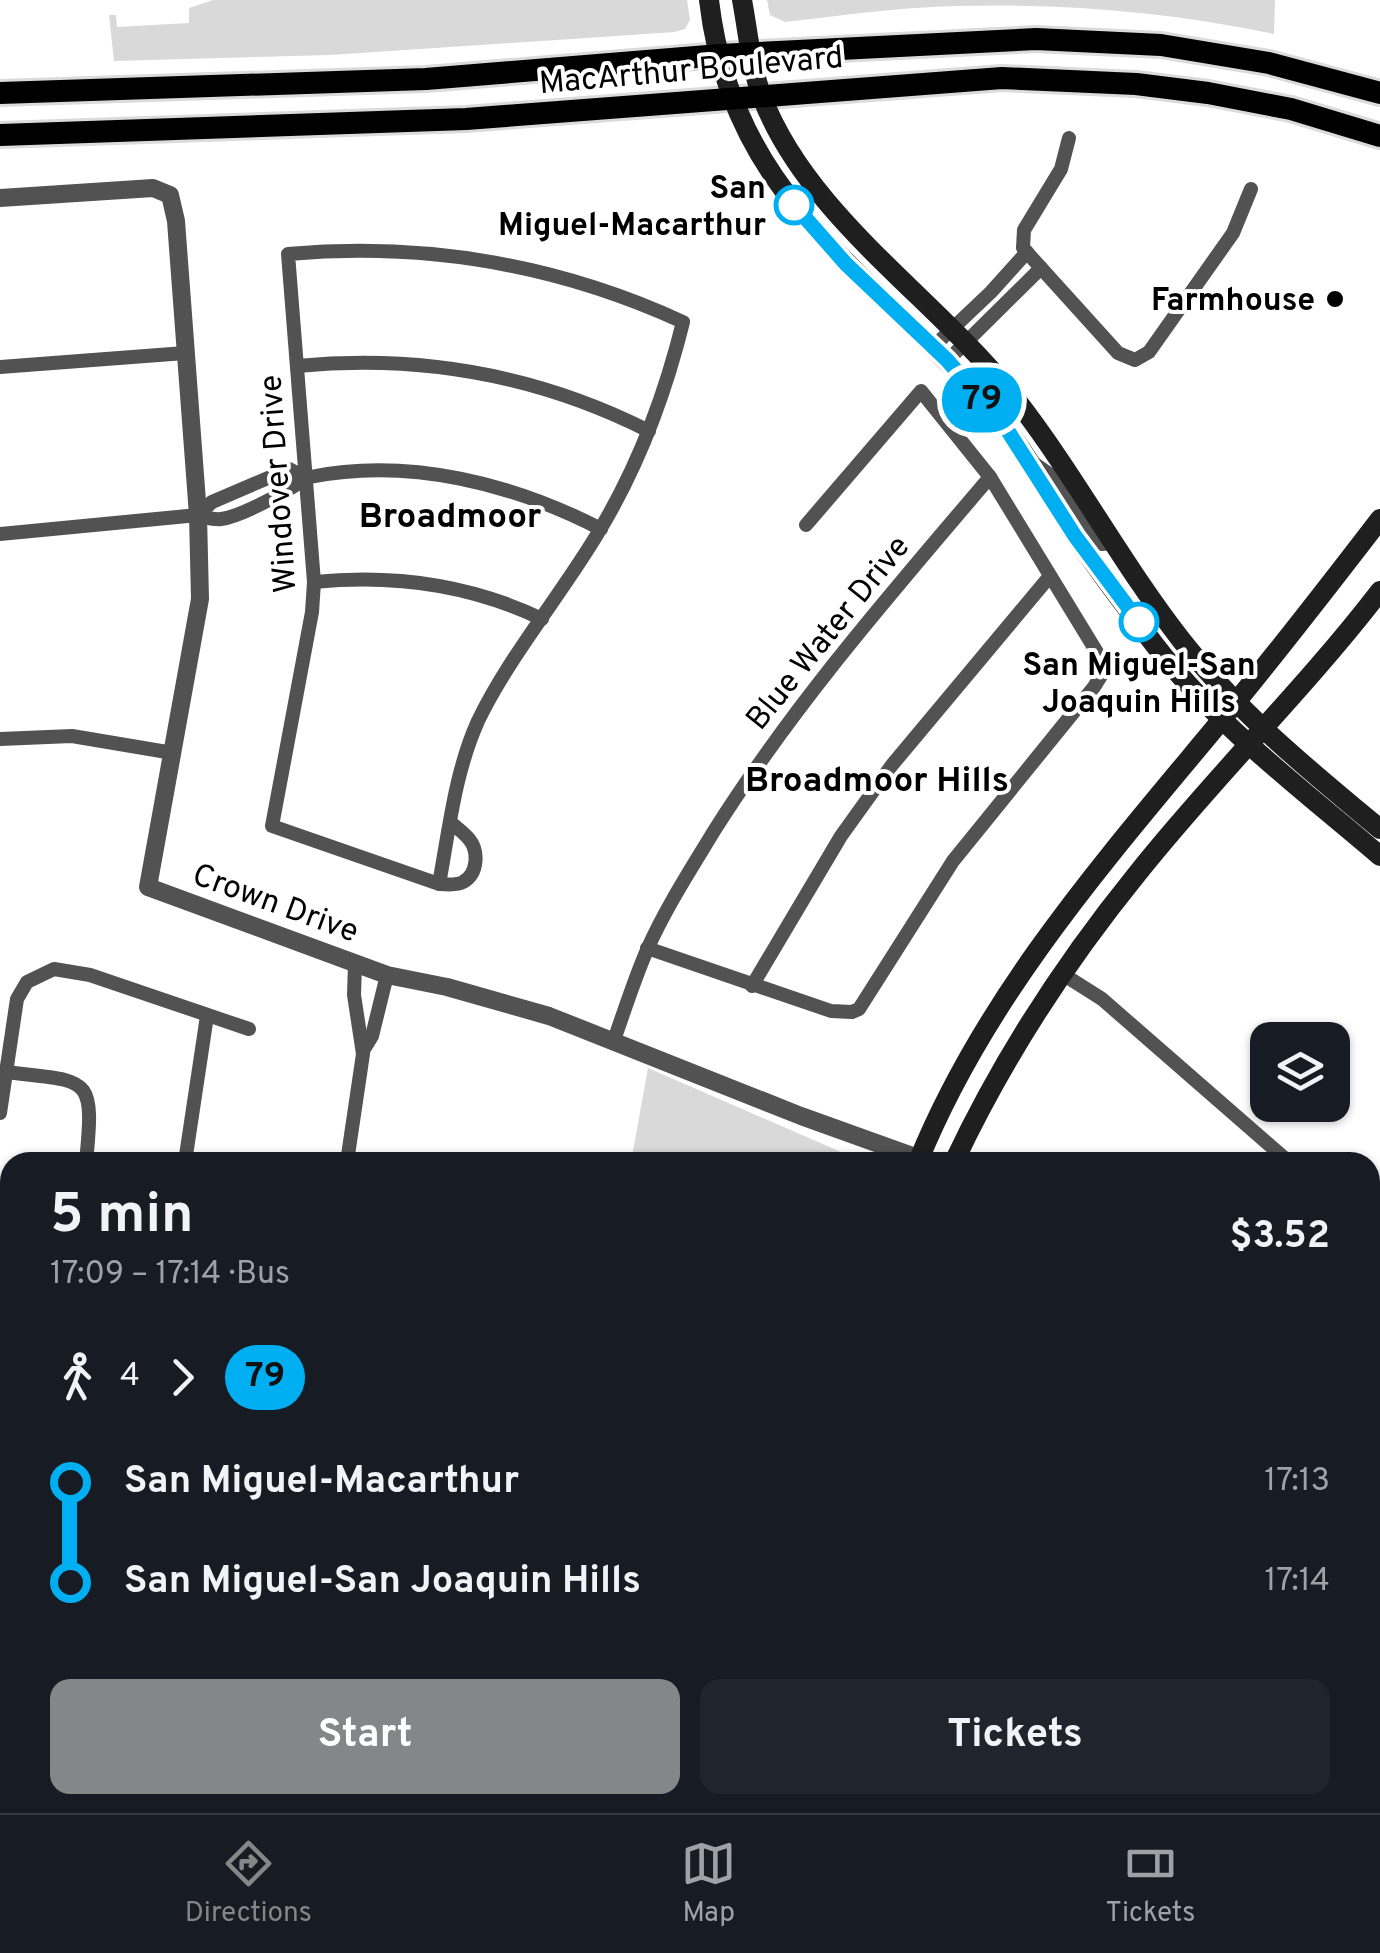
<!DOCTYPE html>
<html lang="en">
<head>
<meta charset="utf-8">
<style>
  body { margin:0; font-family:Overpass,sans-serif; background:#20242c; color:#f1f3f6; height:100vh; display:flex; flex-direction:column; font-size:38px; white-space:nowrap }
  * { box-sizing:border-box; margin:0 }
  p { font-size:32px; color:#9ea1a6 }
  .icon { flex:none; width:55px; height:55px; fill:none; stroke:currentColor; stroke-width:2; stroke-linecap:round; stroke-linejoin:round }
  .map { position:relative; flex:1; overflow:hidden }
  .drawer { position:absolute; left:0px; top:1152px; width:1380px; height:662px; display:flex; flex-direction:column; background:#171b24; border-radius:30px 30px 0 0; box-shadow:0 2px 8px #0004 }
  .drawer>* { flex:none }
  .badge { padding:0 20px; border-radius:32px; font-size:35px; line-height:65px }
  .controls { position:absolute; left:1250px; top:1022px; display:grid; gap:20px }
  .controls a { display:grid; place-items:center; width:100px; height:100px; border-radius:20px; background:#171b24; box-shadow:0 2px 8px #0004; font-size:50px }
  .map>.badge { position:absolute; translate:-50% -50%; box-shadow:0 0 0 5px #fff }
  .legs { display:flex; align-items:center; gap:15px; height:110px; padding:0 50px; font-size:32px }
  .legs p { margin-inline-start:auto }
  .overview { display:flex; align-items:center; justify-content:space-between; height:170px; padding:0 50px }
  h1 { font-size:55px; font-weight:700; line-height:75px }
  .button { display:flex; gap:20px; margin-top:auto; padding:20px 50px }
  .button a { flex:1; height:115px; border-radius:20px; background:#858687; color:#fff; font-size:40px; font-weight:700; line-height:115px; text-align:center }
  .button a+a { background:#20242c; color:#f1f3f6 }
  ul { padding:0 50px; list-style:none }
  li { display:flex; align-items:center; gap:35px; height:100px; font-size:38px }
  li i { display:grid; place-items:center; width:15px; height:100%; margin:0 12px; background:currentColor }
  li i::after { content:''; width:25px; height:25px; margin:-12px; border:8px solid; border-radius:50%; background:#171b24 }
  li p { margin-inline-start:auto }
  li:first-child i { background:linear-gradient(#0000 50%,currentColor 0) }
  li:last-child i { background:linear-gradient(currentColor 50%,#0000 0) }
  .tabs { display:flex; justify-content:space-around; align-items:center; height:140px; border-top:2px solid #363941; background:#171b24; font-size:28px; color:#9ea1a6 }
  .tabs a { display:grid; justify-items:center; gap:5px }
  .tabs .on { color:#858687 }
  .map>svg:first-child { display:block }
  .grass { fill:url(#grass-dots) }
  .green { fill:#d9d9d9 }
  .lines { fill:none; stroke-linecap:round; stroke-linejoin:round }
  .primary-casing { stroke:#dbdbdb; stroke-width:28 }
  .minor { stroke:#525252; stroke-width:14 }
  .tertiary { stroke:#525252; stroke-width:18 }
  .secondary { stroke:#1f1f1f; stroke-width:20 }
  .primary { stroke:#000; stroke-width:22 }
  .line-1-casing { stroke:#fff; stroke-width:22 }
  .line-1 { stroke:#00aff2; stroke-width:15 }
  .stop-1-dot { fill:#fff; stroke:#00aff2; stroke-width:5 }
  .poi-dot { fill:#000; stroke:#fff; stroke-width:4 }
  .labels { text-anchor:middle; stroke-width:8; stroke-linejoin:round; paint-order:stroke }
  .street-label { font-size:32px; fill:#000; stroke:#fff }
  .stop-label { font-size:32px; font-weight:bold; fill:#000; stroke:#fff; text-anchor:end }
  .poi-label { font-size:32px; font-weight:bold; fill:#000; stroke:#fff; text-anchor:end }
  .neighbourhood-label { font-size:35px; font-weight:bold; fill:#000; stroke:#fff }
</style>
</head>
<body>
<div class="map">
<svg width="1380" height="1813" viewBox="0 0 1380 1813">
  <defs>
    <pattern id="grass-dots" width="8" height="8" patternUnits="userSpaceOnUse" patternTransform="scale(2.5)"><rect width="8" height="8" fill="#d9d9d9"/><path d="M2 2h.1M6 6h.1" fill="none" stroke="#b8b8b8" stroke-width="1.8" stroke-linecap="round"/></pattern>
  </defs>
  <rect width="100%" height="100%" fill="#fff"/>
  <!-- grass -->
  <polygon class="grass" points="1370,1340 1380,1344 1380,1527 1374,1534 1370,1530"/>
  <!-- green -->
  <g class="green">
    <polygon points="213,0 687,0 690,20 685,29 675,32 330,55 114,61 109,15 116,15 117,27 189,23 189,8"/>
    <path d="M 767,0 L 1275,0 L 1274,34 C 1158,9 1033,1 915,8 C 872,11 828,17 785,22 L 770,15 Z"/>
    <polygon points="648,1068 864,1162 631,1162"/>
  </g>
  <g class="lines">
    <!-- primary casing -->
    <g class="primary-casing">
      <g id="primary">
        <polyline points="0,93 426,79 720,55 1036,39 1161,45 1269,63 1380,93"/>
        <polyline points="0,135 466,119 1002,78 1136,84 1208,93 1291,109 1380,136"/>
      </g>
    </g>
    <!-- minor -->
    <g class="minor">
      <polyline points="1069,138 1061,169 1024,230 1023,248 1118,353 1135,360 1149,352 1233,233 1251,189"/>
      <polyline points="933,347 991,292 1027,252"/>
      <polyline points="947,361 1041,268"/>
      <path d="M 297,366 C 421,354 538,375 649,431"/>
      <polyline points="0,367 185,353"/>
      <polyline points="198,515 212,502 289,469 306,478"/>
      <path d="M 0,534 L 198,515 C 205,517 213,520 221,519 C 238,517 275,497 291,488 C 298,484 302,479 310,477 C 409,457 514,484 601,529"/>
      <path d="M 314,582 C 394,574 469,584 542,619"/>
      <polyline points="0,739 72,736 173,753"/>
      <path d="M 439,884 C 449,830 455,772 478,721 C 511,653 563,593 601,528 C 639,464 665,395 683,322 C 557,264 426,242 288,254 L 314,582 L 312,612 L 272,826 L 439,884 C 447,884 456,886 463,882 C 478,874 479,851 469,839 C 464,833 456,827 450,822"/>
      <polyline points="647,948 831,1011 852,1012 859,1009 953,861 1094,687 1104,671 1098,654 990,477 921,391 806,525"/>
      <polyline points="1061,973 1102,999 1289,1162"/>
      <polyline points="752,986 841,836 892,765 1050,576"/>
      <path d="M 613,1043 C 624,1012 634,980 647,950 C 665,909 691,869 714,831 C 795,703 893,591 990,477"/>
      <polyline points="364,1049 372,1036 387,975"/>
      <path d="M 5,1072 C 89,1082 95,1073 86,1162"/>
      <polyline points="0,1113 17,999 27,982 54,969 90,975 249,1029"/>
      <polyline points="185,1162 207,1016"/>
      <polyline points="347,1162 363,1054 354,995 355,964"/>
      <polyline points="1370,1210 1380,1214"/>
      <polyline points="0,1341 10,1339"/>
      <polyline points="0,1583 10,1584"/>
      <polyline points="1370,1735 1380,1724"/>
      <polyline points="405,1805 461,1813"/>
      <polyline points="576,1805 576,1813"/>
      <polyline points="1307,1813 1311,1805"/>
    </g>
    <!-- tertiary -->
    <g class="tertiary">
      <polyline points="0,198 153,188 170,195 176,221 198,515 200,599 148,887 387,975 447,987 549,1016 801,1116 929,1162"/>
      <polyline points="1033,465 1053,479 1093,536 1102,542 1112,541"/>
    </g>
    <!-- secondary -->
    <g class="secondary">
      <path d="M 709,0 C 733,210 887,278 1004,426 C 1031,459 1050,498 1074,534 C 1098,572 1127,608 1154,644 C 1217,726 1302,789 1380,856"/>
      <path d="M 742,0 C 748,32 751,67 762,97 C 808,217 935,297 1014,397 C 1075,475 1121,563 1182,641 C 1239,713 1310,771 1380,829"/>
      <path d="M 918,1162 C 983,1001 1099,867 1209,735 C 1268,664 1324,592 1380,519"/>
      <path d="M 954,1162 C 1003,1058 1064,964 1137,874 C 1214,777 1304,690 1380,591"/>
      <polyline points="809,1805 810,1813"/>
      <polyline points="843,1805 843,1813"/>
    </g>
    <!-- primary -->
    <use href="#primary" class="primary"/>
  </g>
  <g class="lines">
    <!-- line-1 casing -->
    <g class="line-1-casing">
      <polyline id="line-1" points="794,205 846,264 947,360 1006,428 1075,536 1139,622"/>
    </g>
    <!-- line-1 -->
    <use href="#line-1" class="line-1"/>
  </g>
  <!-- markers -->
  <g class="stop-1-dot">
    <circle cx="794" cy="205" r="18"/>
    <circle cx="1139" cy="622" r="18"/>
  </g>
  <circle class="poi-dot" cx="1335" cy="299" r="10"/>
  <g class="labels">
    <!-- street labels -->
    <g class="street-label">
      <text transform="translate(691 69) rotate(-5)" y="11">MacArthur Boulevard</text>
      <text transform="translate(277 484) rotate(-94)" y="11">Windover Drive</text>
      <text transform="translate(827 632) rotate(-51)" y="11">Blue Water Drive</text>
      <text transform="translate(276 902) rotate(20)" y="11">Crown Drive</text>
    </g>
    <!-- stop labels -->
    <g class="stop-label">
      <text x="766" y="198">San<tspan x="766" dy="37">Miguel-Macarthur</tspan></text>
      <text x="1139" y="675" text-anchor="middle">San Miguel-San<tspan x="1139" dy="37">Joaquin Hills</tspan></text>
    </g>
    <!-- poi labels -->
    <g class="poi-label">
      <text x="1315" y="310">Farmhouse</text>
    </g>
    <!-- neighbourhood labels -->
    <g class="neighbourhood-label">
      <text x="450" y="527">Broadmoor</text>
      <text x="877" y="791">Broadmoor Hills</text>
    </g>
  </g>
</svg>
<div class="controls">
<a><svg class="icon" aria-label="layers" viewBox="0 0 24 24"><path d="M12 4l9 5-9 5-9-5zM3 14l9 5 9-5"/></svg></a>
</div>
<b class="badge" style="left:982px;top:400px;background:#00aff2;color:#111">79</b>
<section class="drawer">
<div class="overview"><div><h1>5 min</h1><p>17:09 – 17:14 · Bus</p></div><b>$3.52</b></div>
<div class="legs"><svg class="icon" aria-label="walk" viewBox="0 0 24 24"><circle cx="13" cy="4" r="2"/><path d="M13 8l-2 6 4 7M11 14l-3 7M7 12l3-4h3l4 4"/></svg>4<svg class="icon" aria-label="forward" viewBox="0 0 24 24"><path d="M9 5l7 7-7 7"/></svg><b class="badge" style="background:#00aff2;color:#111">79</b></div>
<ul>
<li><i style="color:#00aff2"></i><b>San Miguel-Macarthur</b><p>17:13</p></li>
<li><i style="color:#00aff2"></i><b>San Miguel-San Joaquin Hills</b><p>17:14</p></li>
</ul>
<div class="button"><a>Start</a><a>Tickets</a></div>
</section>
</div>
<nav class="tabs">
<a class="on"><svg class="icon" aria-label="directions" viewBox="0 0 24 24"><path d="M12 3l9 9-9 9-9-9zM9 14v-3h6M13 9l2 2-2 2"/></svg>Directions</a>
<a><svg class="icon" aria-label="map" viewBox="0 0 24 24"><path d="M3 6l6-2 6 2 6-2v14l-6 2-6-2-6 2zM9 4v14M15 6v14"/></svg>Map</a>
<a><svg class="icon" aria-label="tickets" viewBox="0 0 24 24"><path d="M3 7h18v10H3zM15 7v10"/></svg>Tickets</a>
</nav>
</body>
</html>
